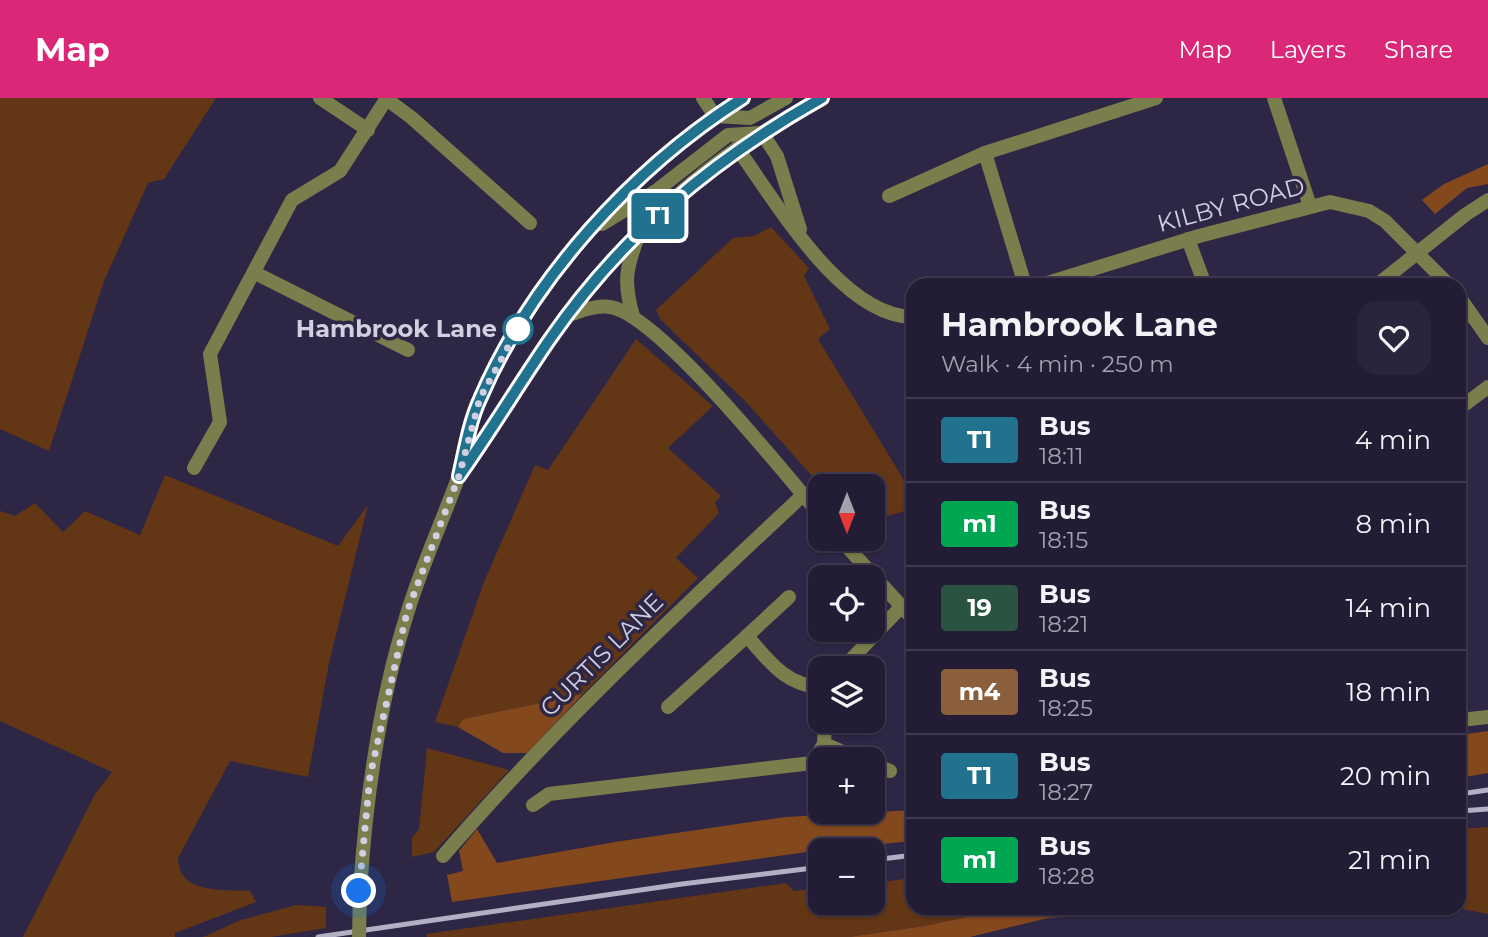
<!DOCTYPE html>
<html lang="en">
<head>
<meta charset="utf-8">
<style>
  body { margin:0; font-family:Montserrat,sans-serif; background:#2a253c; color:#f1f3f6; height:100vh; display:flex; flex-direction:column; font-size:26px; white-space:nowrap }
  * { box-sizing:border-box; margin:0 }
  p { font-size:23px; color:#a2a1ac }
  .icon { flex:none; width:38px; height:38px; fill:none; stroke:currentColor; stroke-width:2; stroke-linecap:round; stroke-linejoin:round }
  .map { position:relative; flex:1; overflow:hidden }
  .side { position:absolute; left:906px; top:180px; width:560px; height:637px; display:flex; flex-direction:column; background:#221c34; border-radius:21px; box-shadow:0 2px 5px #0004,0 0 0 2px #3f3a4f }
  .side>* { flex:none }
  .badge { padding:0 14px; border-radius:5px; font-size:24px; line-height:46px }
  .needle { width:46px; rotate:180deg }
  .tools { position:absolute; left:808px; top:376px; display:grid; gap:14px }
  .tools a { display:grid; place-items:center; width:77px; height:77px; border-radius:14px; background:#221c34; box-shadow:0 2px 5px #0004,0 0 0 2px #3f3a4f; font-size:35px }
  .you { position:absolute; width:35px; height:35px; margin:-18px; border:5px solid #fff; border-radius:50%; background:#1a73e8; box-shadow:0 0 0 10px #1a73e833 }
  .map>.badge { position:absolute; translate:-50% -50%; box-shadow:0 0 0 4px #fff }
  .round { display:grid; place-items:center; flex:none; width:74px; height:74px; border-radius:21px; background:#2a253c }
  .overview { display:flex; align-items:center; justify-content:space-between; height:119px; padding:0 35px }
  h1 { font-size:33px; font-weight:700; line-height:52px }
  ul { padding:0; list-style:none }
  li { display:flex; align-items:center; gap:21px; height:84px; padding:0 35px; border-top:2px solid #3f3a4f }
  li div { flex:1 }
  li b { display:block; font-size:26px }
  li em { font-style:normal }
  li .badge { min-width:77px; font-weight:700; text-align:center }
  header { display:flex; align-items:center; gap:42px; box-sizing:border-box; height:98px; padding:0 35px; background:#db2777; color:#fff }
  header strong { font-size:33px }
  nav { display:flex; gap:38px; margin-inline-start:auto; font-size:24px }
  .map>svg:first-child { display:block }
  .green { fill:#633616 }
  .forest { fill:#84481d }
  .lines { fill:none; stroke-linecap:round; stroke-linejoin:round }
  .minor { stroke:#797e4c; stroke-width:14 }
  .tertiary { stroke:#797e4c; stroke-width:14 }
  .rail { stroke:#b3afc5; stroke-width:5 }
  .tertiary-bridge { stroke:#797e4c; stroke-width:14 }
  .line-casing { stroke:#fff; stroke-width:16 }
  .line { stroke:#20728f; stroke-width:10 }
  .walk { stroke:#d2cfe3; stroke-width:7; stroke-dasharray:0 12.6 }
  .stop-dot { fill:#fff; stroke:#20728f; stroke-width:3.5 }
  .labels { text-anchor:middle; stroke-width:7; stroke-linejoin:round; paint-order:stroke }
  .street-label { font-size:24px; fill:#d2cfe3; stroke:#2d2645 }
  .stop-label { font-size:24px; font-weight:bold; fill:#d2cfe3; stroke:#2d2645; text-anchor:end }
</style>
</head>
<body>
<header>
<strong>Map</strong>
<nav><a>Map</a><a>Layers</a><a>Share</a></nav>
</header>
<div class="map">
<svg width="1488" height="839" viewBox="0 0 1488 839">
  <rect width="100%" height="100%" fill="#2d2645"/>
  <!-- green -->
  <g class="green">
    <polygon points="0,0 216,0 164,81 148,85 104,183 49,353 0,331"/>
    <polygon points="771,129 809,170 804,178 830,231 818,241 913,397 913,411 873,422 873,388 821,388 746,304 661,222 656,212 733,140 754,138"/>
    <polygon points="636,241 713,308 668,350 721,398 715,404 719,415 676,460 698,480 583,596 463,621 458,629 435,624 484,484 535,367 548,372"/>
    <path d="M 165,377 L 338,448 L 368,407 L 329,565 L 308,679 L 230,663 L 178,760 C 179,797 223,791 250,793 L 256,804 L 175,835 L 175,839 L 23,839 L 95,696 L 112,674 L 0,623 L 0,413 L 15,418 L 35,405 L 63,434 L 85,413 L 140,437 Z"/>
    <polygon points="427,650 509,672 434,754 412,759 412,740 419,731"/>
    <polygon points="1488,729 1488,816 1457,810 1460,731"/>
    <polygon points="913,780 914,810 1010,810 924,828 849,839 427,839 426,836 786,785 794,793 821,790 821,805 873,805 873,785"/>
    <polygon points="296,807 326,809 326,830 271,839 203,839 241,822"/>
  </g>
  <!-- forest -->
  <g class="forest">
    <polygon points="1488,66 1488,86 1467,90 1435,116 1422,102 1444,86"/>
    <polygon points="583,596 527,655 503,655 458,629 463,621"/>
    <polygon points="1488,633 1488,675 1460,680 1460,637"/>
    <polygon points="913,712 913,743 821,752 452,804 447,777 463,773 459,753 477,731 497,765 615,744 785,719"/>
    <polygon points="1010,810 1199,810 1048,820 970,839 849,839 924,828"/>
  </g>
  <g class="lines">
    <!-- minor -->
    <g class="minor">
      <polyline points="320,0 368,32"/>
      <polyline points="385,0 412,20 530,125"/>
      <polyline points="703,0 715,18"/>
      <polyline points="1274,0 1310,108"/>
      <polyline points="762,35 777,58 800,131"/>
      <path d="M 737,50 C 775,102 842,220 914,219"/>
      <polyline points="889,98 985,55"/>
      <polyline points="1188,141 1205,187"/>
      <polyline points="255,175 408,252"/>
      <polyline points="1025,187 985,55 1156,0"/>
      <polyline points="1041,187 1199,138 1330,104 1369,113 1385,123 1449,187"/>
      <polyline points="1377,187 1465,117 1488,102"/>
      <polyline points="1460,200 1488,240"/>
      <path d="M 568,217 C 582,213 595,207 610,209 C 658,216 785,376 821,418"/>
      <path d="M 633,218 C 623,183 626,170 639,136"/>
      <polyline points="1460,310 1488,289"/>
      <polyline points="194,370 220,324 210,256 292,102 340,73 387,0"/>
      <polyline points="840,441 914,522"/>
      <path d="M 789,499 L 747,538 C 769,563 786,588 821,589"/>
      <polyline points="843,570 900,510"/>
      <polyline points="668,609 747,538"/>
      <polyline points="1460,622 1488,619"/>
      <polyline points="824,646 862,662"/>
      <polyline points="873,666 890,673"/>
      <polyline points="533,707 549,696 812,665 824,646 825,623"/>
      <path d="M 443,758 C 554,629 679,513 803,397"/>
    </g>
    <!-- tertiary -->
    <g class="tertiary">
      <polyline points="715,18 750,20 786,0"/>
      <polyline points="602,126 656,93 728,37 760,35"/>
      <path d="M 464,371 C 495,328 521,281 552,238 C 604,167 667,98 739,49 C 766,31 794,16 822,0"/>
      <path d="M 360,793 C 366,699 379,603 408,513 C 422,467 442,424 458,380 C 468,353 469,324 481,298 C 537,179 631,70 743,0"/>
    </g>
    <!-- rail -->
    <g class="rail">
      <polyline points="1460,696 1488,692"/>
      <polyline points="1460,713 1488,711"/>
      <polyline points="873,762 914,757"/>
      <polyline points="318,839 682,786 821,769"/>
    </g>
    <!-- tertiary-bridge -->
    <polyline class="tertiary-bridge" points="359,839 360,793"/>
  </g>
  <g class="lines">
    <!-- line casing -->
    <g class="line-casing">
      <path id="line" d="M 743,0 C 633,70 532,180 480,301 C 469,325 465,352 459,378 C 491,333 519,286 550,241 C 622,137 712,62 822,0"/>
    </g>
    <!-- line -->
    <use href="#line" class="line"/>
    <!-- walk -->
    <polyline class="walk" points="359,793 370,678 407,514 459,378 480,300 518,231"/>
  </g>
  <!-- markers -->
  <circle class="stop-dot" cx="518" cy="231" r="14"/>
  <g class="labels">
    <!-- street labels -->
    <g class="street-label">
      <text transform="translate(1231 107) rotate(-15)" y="8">KILBY ROAD</text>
      <text transform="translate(602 557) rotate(-45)" y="8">CURTIS LANE</text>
    </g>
    <!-- stop labels -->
    <g class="stop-label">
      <text x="497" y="239">Hambrook Lane</text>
    </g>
  </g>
</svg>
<div class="tools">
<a><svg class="needle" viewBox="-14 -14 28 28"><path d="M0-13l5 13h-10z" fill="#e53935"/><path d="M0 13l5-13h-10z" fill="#a2a1ac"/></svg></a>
<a><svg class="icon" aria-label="locate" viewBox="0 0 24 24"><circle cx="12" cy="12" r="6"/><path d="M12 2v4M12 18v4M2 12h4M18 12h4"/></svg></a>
<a><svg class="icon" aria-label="layers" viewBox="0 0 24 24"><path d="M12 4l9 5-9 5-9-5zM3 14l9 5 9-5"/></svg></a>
<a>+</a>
<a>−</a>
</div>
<div class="you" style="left:359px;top:793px"></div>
<b class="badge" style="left:658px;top:118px;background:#20728f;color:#fff">T1</b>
<section class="side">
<div class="overview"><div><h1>Hambrook Lane</h1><p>Walk · 4 min · 250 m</p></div><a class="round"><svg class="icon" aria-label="heart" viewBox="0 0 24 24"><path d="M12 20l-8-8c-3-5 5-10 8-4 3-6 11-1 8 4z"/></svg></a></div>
<ul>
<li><span class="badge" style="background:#20728f;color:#fff">T1</span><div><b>Bus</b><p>18:11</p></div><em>4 min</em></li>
<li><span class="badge" style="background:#00a651;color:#fff">m1</span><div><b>Bus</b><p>18:15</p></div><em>8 min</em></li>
<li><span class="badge" style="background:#2b5341;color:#fff">19</span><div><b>Bus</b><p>18:21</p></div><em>14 min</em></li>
<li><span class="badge" style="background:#8b5e3c;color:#fff">m4</span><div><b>Bus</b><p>18:25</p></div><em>18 min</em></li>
<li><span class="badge" style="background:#20728f;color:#fff">T1</span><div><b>Bus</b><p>18:27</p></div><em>20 min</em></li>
<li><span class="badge" style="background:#00a651;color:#fff">m1</span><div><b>Bus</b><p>18:28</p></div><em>21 min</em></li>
</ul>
</section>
</div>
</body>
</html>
